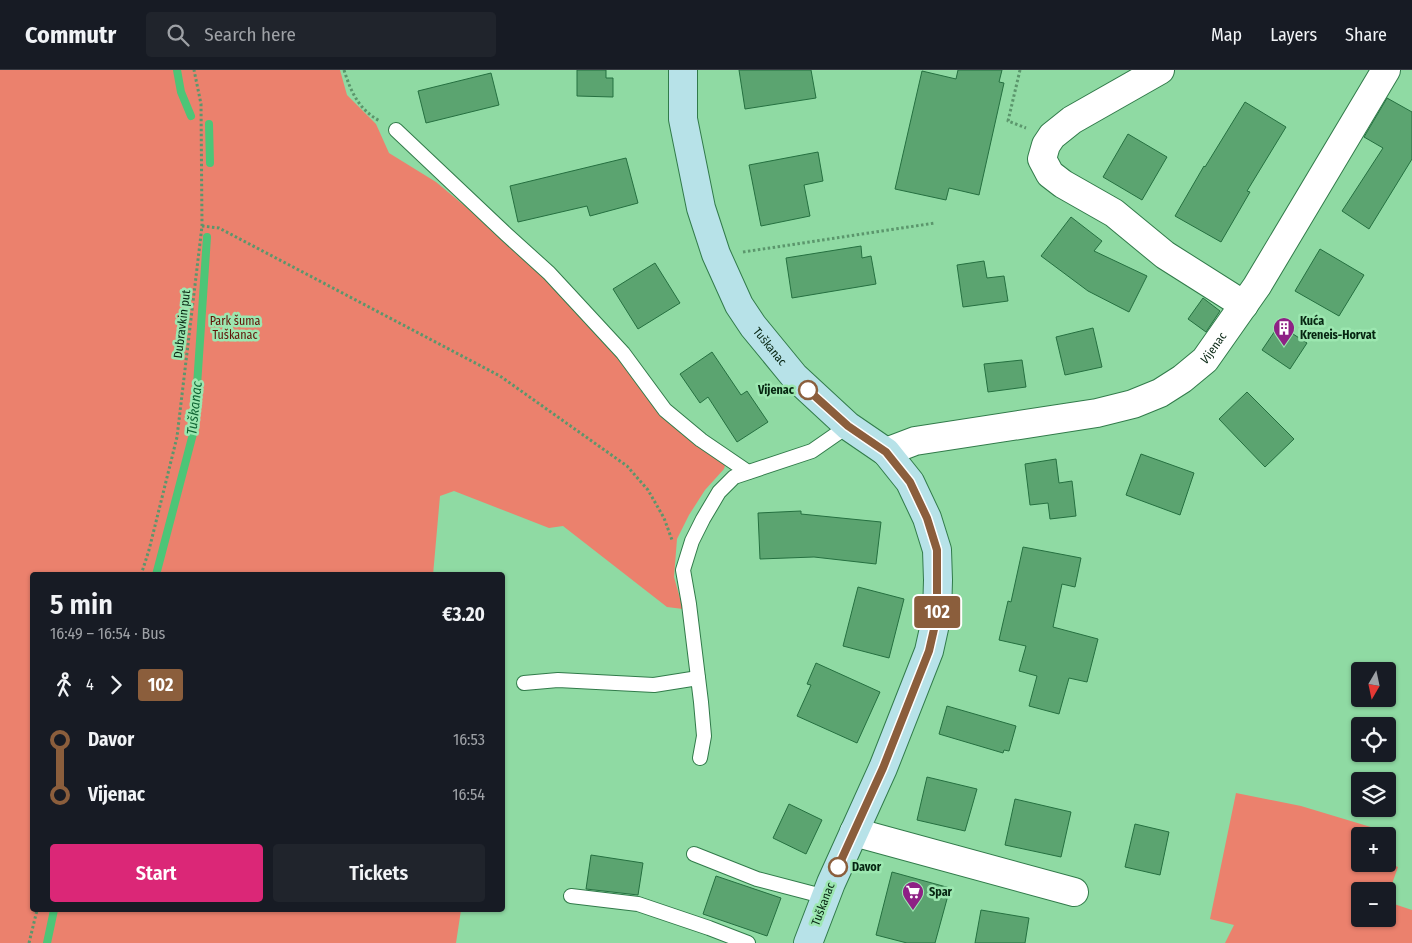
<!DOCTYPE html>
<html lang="en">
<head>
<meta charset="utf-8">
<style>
  body { margin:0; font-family:"Fira Sans Condensed",sans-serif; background:#20242c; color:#f1f3f6; height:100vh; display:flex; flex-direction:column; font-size:19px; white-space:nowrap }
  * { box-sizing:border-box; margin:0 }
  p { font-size:16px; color:#9ea1a6 }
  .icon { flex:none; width:28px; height:28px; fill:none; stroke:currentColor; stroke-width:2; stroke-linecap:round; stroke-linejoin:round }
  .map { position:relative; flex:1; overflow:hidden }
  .details { position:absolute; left:30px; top:502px; width:475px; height:340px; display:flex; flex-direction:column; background:#171b24; border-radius:5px; box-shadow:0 1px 4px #0004 }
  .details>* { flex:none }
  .badge { padding:0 10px; border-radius:4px; font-size:18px; line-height:32px }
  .needle { width:32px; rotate:189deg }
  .controls { position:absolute; left:1351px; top:592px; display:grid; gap:10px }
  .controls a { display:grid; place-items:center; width:45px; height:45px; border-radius:5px; background:#171b24; box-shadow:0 1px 4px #0004; font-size:25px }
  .map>.badge { position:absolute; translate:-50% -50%; box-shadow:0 0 0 2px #fff }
  .legs { display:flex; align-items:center; gap:8px; height:55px; padding:0 20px; font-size:16px }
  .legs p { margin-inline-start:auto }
  .headline { display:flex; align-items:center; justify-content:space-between; height:85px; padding:0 20px }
  h1 { font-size:28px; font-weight:600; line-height:38px }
  .primary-button { display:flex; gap:10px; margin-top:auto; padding:10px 20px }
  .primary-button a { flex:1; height:58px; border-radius:5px; background:#db2777; color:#fff; font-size:20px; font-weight:600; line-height:58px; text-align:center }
  .primary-button a+a { background:#20242c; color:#f1f3f6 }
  ul { padding:0 20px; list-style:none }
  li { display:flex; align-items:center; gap:18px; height:55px; font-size:19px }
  li i { display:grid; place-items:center; width:8px; height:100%; margin:0 6px; background:currentColor }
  li i::after { content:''; width:12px; height:12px; margin:-6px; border:4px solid; border-radius:50%; background:#171b24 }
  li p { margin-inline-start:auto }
  li:first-child i { background:linear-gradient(#0000 50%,currentColor 0) }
  li:last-child i { background:linear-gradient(currentColor 50%,#0000 0) }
  header { display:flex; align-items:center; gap:30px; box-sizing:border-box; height:70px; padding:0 25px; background:#171b24; border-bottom:1px solid #363941 }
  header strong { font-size:24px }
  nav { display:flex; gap:28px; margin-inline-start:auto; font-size:18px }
  .search { width:350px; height:45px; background:#20242c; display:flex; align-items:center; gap:12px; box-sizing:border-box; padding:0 18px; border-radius:5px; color:#9ea1a6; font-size:19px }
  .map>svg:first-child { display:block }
  .green { fill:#eb816d }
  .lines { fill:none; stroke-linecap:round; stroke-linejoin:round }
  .stream { stroke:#4dc577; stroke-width:8 }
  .building { fill:#5ba470; stroke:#257040 }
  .lane-casing { stroke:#317b4a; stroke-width:16 }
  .street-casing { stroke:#317b4a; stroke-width:30 }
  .secondary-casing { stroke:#317b4a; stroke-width:30 }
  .path { stroke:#5b966c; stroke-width:3; stroke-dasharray:2.5 2.5; stroke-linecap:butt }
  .lane { stroke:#fff; stroke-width:14 }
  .street { stroke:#fff; stroke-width:28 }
  .secondary { stroke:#b7e2e8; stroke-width:28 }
  .line-1-casing { stroke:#fff; stroke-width:11 }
  .line-1 { stroke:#8b5e3c; stroke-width:8 }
  .stop-1-dot { fill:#fff; stroke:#8b5e3c; stroke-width:2.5 }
  .labels { text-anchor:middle; stroke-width:5; stroke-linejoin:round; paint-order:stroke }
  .park-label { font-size:12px; fill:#601307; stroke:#9ce7b0 }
  .poi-label { font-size:12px; font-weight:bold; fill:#062511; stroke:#9ce7b0; text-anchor:start }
  .street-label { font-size:12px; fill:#062511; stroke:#9ce7b0 }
  .stop-label { font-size:12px; font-weight:bold; fill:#062511; stroke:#9ce7b0; text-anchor:end }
  .water-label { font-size:14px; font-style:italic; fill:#106634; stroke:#9ce7b0 }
</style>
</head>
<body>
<header>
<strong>Commutr</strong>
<div class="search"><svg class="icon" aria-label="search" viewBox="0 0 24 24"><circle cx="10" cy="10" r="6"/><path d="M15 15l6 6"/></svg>Search here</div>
<nav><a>Map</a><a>Layers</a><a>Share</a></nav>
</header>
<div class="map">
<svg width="1412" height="873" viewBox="0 0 1412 873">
  <rect width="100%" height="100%" fill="#8fdaa3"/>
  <!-- green -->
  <g class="green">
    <polygon points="0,0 340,0 347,25 376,54 389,83 436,112 502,167 558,220 642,312 681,363 726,392 724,399 705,420 689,445 677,469 674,507 683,539 667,537 563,456 549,458 454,421 440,426 433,505 32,505 32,840 461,840 456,873 0,873"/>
    <polygon points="1236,723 1301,736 1384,761 1382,766 1360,766 1360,794 1388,793 1398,797 1388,825 1388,821 1360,821 1360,849 1388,849 1388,832 1412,840 1412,873 1225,873 1234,855 1210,849"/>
  </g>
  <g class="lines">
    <!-- stream -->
    <g class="stream">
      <polyline points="177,0 181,22 191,46"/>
      <polyline points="209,54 210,93"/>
      <polyline points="156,505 194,360 207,167"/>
      <polyline points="47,873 54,840"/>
    </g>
  </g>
  <!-- building -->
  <g class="building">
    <polygon points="577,0 606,0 606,8 613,8 613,27 577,26"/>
    <polygon points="739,0 811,0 816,28 745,39"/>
    <polygon points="958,0 1002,0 999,12 1004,13 979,125 949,118 946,130 895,119 922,1 956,9"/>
    <polygon points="491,3 499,35 426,53 418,21"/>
    <polygon points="1387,28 1412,42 1412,89 1369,159 1342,141 1383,78 1364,67"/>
    <polygon points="1245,32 1286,57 1247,121 1250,122 1221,172 1175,146 1204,96 1205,97"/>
    <polygon points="1128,64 1167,87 1142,130 1103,107"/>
    <polygon points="818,82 823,111 804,115 810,146 761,156 749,95"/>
    <polygon points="626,88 638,133 590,146 587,136 518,152 510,116"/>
    <polygon points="1071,147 1102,171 1094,181 1147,206 1129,242 1088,221 1041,186"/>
    <polygon points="861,176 862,188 871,186 876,214 792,228 786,188"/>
    <polygon points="1320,179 1364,205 1339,246 1295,221"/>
    <polygon points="984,191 987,208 1004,206 1008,231 963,237 957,195"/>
    <polygon points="655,193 680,233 638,259 613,219"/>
    <polygon points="1203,228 1220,241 1206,262 1188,249"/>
    <polygon points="1279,255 1307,273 1290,299 1262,280"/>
    <polygon points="1093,258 1102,297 1065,305 1056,267"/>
    <polygon points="712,282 741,325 747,321 768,352 737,372 708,327 700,333 680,304"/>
    <polygon points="1022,290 1026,317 988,322 984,294"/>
    <polygon points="1247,322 1294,369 1265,397 1219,349"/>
    <polygon points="1141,384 1194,403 1180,445 1126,425"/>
    <polygon points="1056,389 1059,413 1072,411 1076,446 1050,449 1048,433 1030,435 1025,394"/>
    <polygon points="801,441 801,444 881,452 876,494 814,487 760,489 758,443"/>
    <polygon points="1023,477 1081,488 1075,517 1062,514 1053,557 1098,569 1087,612 1069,608 1059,644 1029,636 1037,606 1019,601 1026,576 999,570 1008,531 1011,532"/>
    <polygon points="858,517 904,529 889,588 843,576"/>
    <polygon points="816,593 880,622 857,673 797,646 811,615 807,614"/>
    <polygon points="947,636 1016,656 1009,681 1004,680 1003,683 939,664"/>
    <polygon points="927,707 977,719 965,761 917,750"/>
    <polygon points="1015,729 1071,742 1061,787 1005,775"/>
    <polygon points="789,734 822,750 806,784 773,768"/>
    <polygon points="1135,754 1169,762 1160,805 1125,797"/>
    <polygon points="591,785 643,793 638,825 586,819"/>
    <polygon points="892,802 950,818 935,873 907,873 876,865"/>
    <polygon points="716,806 781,828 767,866 703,844"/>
    <polygon points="981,840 1029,848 1025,873 975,873"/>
  </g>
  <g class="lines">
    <!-- lane casing -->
    <g class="lane-casing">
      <g id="lane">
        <polyline points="396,60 506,164 549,203 623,283 665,340 701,370 748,402"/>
        <polyline points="524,613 558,610 654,615 698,608"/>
        <polyline points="700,688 704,666 701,632 689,534 683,500 692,471 703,449 719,422 734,407 812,381 848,356"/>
        <polyline points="694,784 757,809 826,827"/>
        <polyline points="571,826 638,834 709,858 748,873"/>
      </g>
    </g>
    <!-- street casing -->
    <g class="street-casing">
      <g id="street">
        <polyline points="1160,0 1072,50 1052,66 1046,75 1042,89 1050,104 1063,114 1114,143 1165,185 1244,235"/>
        <path id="s1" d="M 886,382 L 915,371 L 1097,343 L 1133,334 L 1160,323 L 1182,309 L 1205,290 L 1257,216 L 1386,0"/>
        <polyline points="854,762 1074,822"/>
      </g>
    </g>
    <!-- secondary casing -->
    <g class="secondary-casing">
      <g id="secondary">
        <path id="s2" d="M 683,0 L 683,49 L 701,138 L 716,184 L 739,235 L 753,256 L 794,306 L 848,356 L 886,382 L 910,412 L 927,448 L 937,480 L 938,510 L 937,545 L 929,581 L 883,698 L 831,813 L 808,873"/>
      </g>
    </g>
    <!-- path -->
    <g class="path">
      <path d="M 344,0 C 351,22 359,40 380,51"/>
      <polyline points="1020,0 1008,51 1026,58"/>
      <polyline points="202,156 219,158 500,306 627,396 648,420 664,448 672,470"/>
      <polyline points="743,182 935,153"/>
      <polyline points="141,505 149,480 177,367 202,156 201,34 194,0"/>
      <polyline points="29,873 37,840"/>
    </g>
    <!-- lane -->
    <use href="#lane" class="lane"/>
    <!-- street -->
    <use href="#street" class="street"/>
    <!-- secondary -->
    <use href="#secondary" class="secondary"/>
  </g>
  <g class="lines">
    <!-- line-1 casing -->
    <g class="line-1-casing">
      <polyline id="line-1" points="808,320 848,356 886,382 910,412 927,448 937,480 937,546 929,581 883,698 838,797"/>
    </g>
    <!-- line-1 -->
    <use href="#line-1" class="line-1"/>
  </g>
  <!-- icons -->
  <defs>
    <g id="building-pin" transform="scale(1.125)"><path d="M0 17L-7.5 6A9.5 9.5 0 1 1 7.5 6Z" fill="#8e2185" stroke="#9ce7b0"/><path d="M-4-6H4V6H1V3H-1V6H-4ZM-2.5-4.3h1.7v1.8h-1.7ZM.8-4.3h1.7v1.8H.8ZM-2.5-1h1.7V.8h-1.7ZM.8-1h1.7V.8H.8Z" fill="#fff"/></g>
    <g id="supermarket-pin" transform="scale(1.125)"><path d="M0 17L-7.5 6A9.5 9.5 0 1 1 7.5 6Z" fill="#8e2185" stroke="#9ce7b0"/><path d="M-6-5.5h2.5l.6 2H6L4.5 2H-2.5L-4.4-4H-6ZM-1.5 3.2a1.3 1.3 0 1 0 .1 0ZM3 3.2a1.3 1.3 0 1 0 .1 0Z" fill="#fff"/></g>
  </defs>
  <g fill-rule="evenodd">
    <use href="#building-pin" x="1284" y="258"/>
    <use href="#supermarket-pin" x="913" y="822"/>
  </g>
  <!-- markers -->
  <g class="stop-1-dot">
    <circle cx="808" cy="320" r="9"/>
    <circle cx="838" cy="797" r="9"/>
  </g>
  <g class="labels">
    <!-- park labels -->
    <g class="park-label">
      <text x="235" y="255">Park šuma<tspan x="235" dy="14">Tuškanac</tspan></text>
    </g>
    <!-- poi labels -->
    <g class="poi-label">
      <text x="1300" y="255">Kuća<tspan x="1300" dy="14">Kreneis-Horvat</tspan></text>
      <text x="929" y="826">Spar</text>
    </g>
    <!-- street labels -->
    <g class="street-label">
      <text transform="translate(182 254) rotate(-83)" y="4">Dubravkin put</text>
      <text dy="4" stroke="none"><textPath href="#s1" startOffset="352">Vijenac</textPath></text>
      <text dy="4" stroke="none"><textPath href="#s2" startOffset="296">Tuškanac</textPath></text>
      <text transform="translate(823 834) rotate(-69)" y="4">Tuškanac</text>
    </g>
    <!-- stop labels -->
    <g class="stop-label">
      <text x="794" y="324">Vijenac</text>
      <text x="852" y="801" text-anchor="start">Davor</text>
    </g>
    <!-- water labels -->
    <g class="water-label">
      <text transform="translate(194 338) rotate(-84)" y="5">Tuškanac</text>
    </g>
  </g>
</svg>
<div class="controls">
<a><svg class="needle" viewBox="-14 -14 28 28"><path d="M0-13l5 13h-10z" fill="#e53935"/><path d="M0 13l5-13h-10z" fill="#9ea1a6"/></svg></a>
<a><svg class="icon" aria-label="locate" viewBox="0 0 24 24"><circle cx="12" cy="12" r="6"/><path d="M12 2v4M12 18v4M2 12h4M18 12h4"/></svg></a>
<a><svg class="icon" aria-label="layers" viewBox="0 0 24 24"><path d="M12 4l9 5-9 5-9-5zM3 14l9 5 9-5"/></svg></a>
<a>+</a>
<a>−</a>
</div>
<b class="badge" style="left:937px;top:542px;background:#8b5e3c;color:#fff">102</b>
<section class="details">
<div class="headline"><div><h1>5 min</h1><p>16:49 – 16:54 · Bus</p></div><b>€3.20</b></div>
<div class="legs"><svg class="icon" aria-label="walk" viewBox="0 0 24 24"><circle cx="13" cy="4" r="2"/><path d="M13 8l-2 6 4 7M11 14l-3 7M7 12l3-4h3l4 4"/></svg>4<svg class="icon" aria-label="forward" viewBox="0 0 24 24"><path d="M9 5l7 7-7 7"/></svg><b class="badge" style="background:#8b5e3c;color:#fff">102</b></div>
<ul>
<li><i style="color:#8b5e3c"></i><b>Davor</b><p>16:53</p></li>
<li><i style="color:#8b5e3c"></i><b>Vijenac</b><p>16:54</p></li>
</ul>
<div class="primary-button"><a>Start</a><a>Tickets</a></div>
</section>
</div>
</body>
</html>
